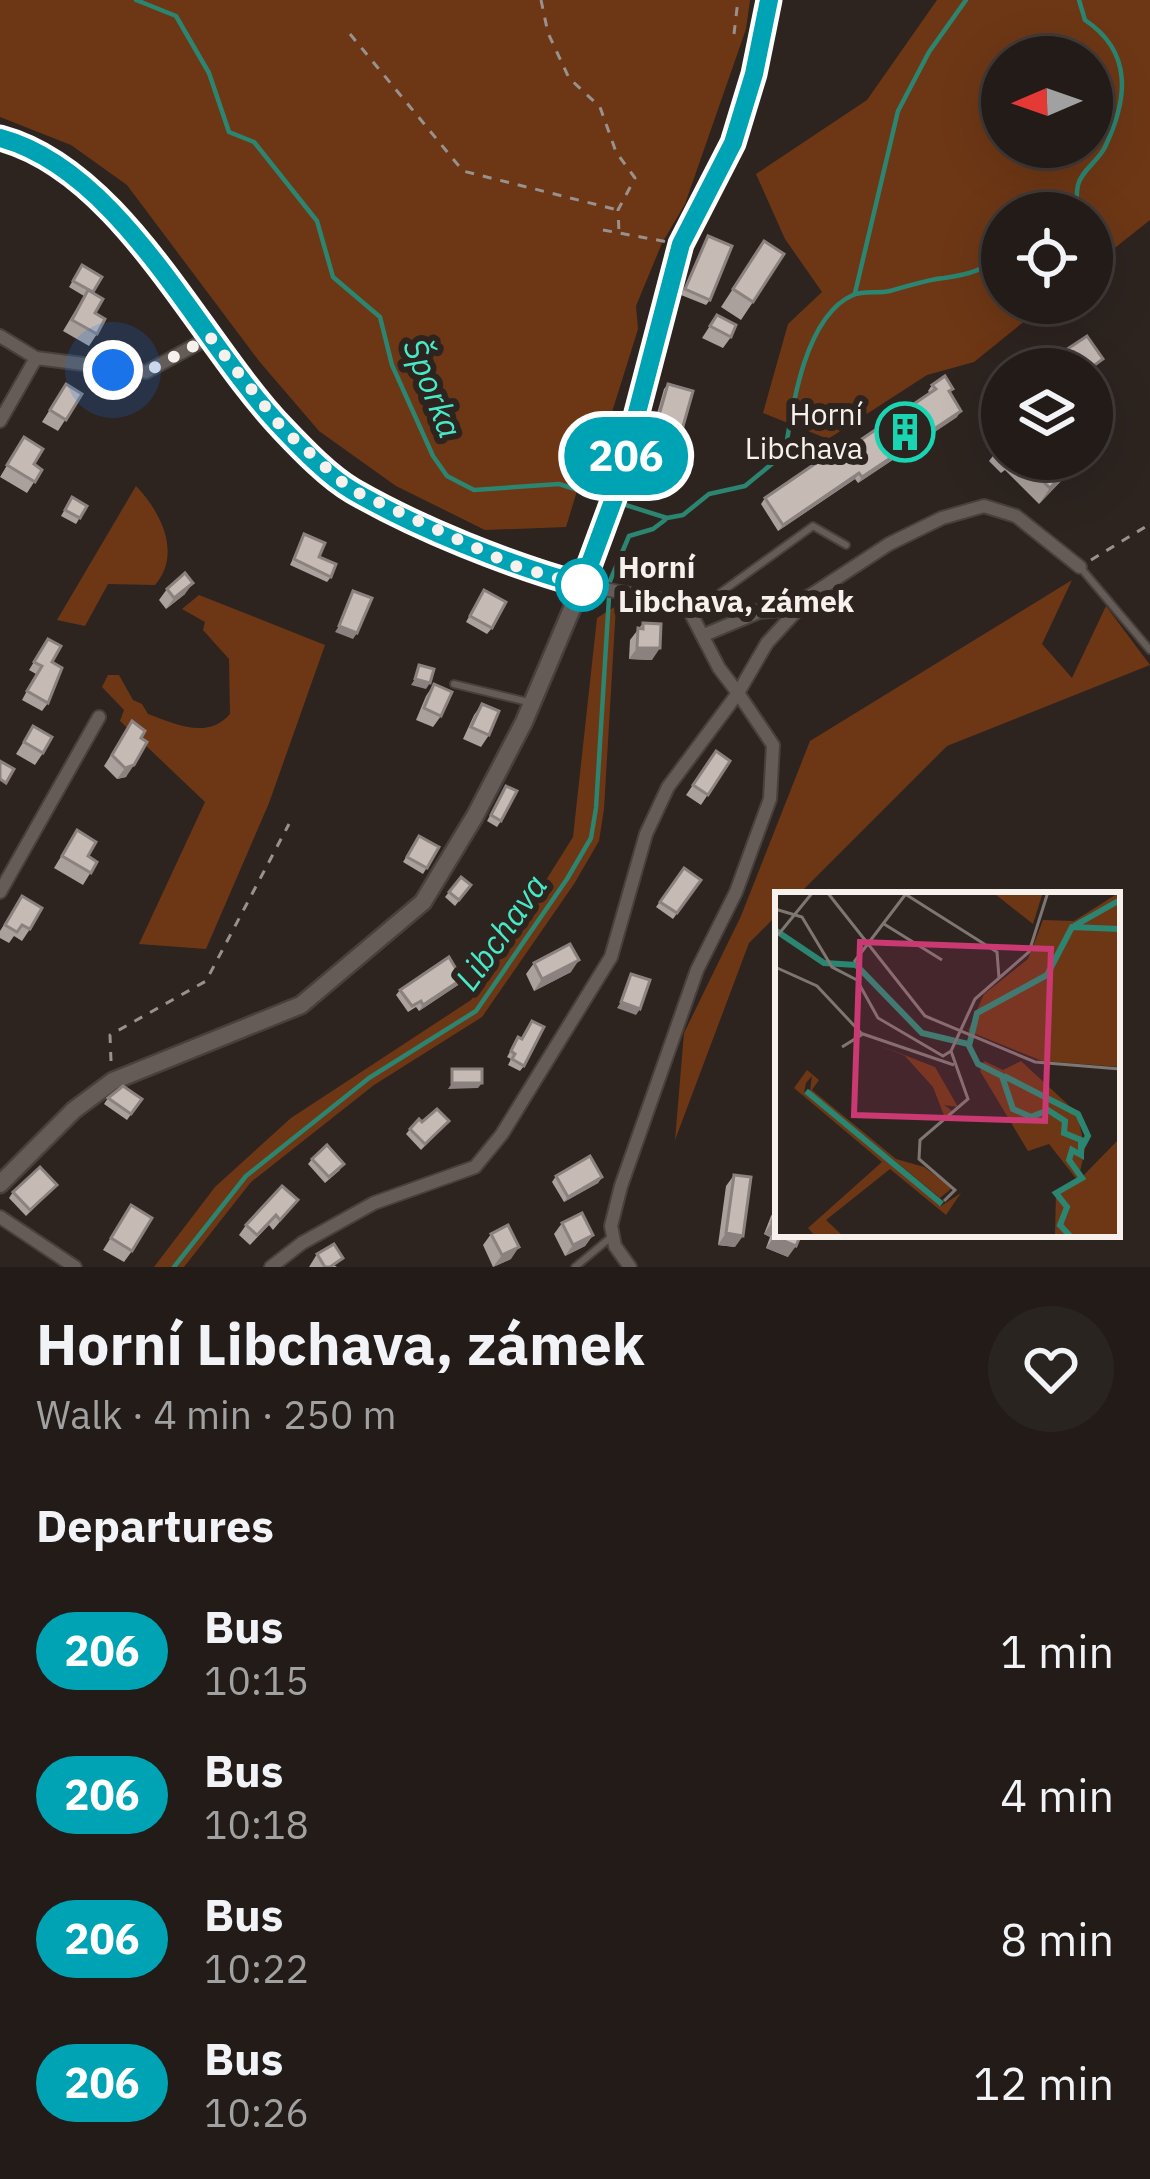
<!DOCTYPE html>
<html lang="en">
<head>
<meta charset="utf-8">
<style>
  body { margin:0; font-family:"IBM Plex Sans",sans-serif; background:#2a2421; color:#f1f3f6; height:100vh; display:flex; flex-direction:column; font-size:45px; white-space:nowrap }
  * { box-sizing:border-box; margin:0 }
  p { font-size:39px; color:#a2a1a2 }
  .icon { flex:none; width:66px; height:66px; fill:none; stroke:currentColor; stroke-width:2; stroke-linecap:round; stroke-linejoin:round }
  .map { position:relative; height:1267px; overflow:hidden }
  .panel { display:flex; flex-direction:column; background:#221b18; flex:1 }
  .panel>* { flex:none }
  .badge { padding:0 24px; border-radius:39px; font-size:42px; line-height:78px }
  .needle { width:78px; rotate:268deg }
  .controls { position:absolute; left:981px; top:36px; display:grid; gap:24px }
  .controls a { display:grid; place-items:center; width:132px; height:132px; border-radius:50%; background:#221b18; box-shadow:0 12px 48px #0002,0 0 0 3px #3f3937; font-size:60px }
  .you { position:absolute; width:60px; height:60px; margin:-30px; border:9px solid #fff; border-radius:50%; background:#1a73e8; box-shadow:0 0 0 18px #1a73e833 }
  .map>.badge { position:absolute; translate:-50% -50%; box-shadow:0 0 0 6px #fff }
  h2 { padding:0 36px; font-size:45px; line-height:108px }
  .round { display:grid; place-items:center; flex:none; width:126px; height:126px; border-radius:63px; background:#2a2421 }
  .head { display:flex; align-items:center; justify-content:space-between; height:204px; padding:0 36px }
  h1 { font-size:57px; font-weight:800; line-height:90px }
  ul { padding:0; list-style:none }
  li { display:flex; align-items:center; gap:36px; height:144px; padding:0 36px }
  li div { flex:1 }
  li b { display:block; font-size:45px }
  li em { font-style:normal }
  li .badge { min-width:132px; font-weight:700; text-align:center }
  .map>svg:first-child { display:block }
  .green { fill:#6d3715; fill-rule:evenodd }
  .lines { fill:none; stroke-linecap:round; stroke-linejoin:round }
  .stream { stroke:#2b8570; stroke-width:4.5 }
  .lane-casing { stroke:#47403c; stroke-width:10 }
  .street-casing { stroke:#47403c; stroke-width:16 }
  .secondary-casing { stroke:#47403c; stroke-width:21 }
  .path { stroke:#98918d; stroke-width:3; stroke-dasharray:9 9; stroke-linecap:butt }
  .lane { stroke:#665c57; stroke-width:6 }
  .street { stroke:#665c57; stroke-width:12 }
  .secondary { stroke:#665c57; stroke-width:16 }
  .wall { fill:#aaa09c }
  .shaded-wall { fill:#8b827f }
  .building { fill:#c6bab5; stroke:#8b827f; stroke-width:3 }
  .line-casing { stroke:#fff; stroke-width:27 }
  .line { stroke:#00a3b4; stroke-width:18 }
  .walk { stroke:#f7f1ee; stroke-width:12; stroke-dasharray:0 21.6 }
  .stop-dot { fill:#fff; stroke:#00a3b4; stroke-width:6 }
  .labels { text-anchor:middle; stroke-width:12; stroke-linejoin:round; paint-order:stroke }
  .poi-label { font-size:30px; fill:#f7f1ee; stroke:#2d2420; text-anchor:end }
  .stop-label { font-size:30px; font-weight:bold; fill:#f7f1ee; stroke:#2d2420; text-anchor:start }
  .water-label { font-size:33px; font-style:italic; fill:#46eac6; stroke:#2d2420 }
  .inset-river { fill:none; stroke:#2b8570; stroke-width:6 }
  .inset-road { fill:none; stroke:#7e7672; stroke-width:3 }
  .view { fill:#ca3971; fill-opacity:0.15; stroke:#ca3971; stroke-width:6 }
  .inset-edge { fill:none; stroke:#f7f1ee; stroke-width:6 }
</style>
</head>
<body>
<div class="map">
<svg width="1150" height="1267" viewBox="0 0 1150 1267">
  <rect width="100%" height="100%" fill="#2d2420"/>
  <!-- green -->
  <g class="green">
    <polygon points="0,0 750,0 746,29 685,204 662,243 636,306 638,329 612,412 594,435 566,527 485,530 396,486 319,431 259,361 127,185 71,145 0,117"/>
    <path d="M 937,0 L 1150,0 L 1150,220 L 1092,266 L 1092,213 L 1002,213 L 1002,303 L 1047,303 L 974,362 L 927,375 L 828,439 L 763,413 L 788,324 L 822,292 L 785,239 L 756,174 L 867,100 ZM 1002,57 L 1092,57 L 1092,147 L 1002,147 Z"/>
    <path d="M 136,486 C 161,512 182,554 155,585 L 108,584 L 85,626 L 57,620 Z"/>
    <polygon points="1072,580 1042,644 1072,678 1106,606 1150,665 947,746 798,895 778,895 778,914 749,943 675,1140 684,1033 741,916 810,741"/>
    <path d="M 199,595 L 325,645 L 269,803 L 206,949 L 139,944 L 205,802 L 120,721 L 124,710 L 102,687 L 108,675 L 119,675 L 133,700 L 142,704 L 148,714 C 175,724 208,740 230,714 L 229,659 L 203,630 L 205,622 L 182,609 Z"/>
    <polygon points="616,606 604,809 599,841 574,884 482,1017 374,1085 251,1182 184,1267 154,1267 215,1187 291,1118 471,1000 573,837 597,618"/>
  </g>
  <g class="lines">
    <!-- stream -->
    <g class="stream">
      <path d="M 136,0 L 176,16 L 209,73 L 229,132 L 254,142 L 317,221 L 333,277 L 380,317 L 392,365 L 433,456 L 447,476 L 474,490 L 559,484 L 667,518 L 683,515 L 709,494 L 745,486 L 785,453 C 792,407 805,316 853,295 C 864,290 878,294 890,291 C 909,286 925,280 944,278 C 966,275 988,270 1002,252"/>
      <path d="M 1075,213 C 1077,205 1076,194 1078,185 C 1081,171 1099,160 1105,147 C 1128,99 1133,52 1085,20 L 1079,0"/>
      <polyline points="855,293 898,111 929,52 966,0"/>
      <polyline points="174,1267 246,1176 369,1078 476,1011 567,879 591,838 596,808 610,581 629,536 653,529 665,520"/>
    </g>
    <!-- lane casing -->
    <g class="lane-casing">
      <g id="lane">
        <polyline points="1080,567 1150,650"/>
        <polyline points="713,598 813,526 846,545"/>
        <polyline points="454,684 528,702"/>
        <polyline points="575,1267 610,1238"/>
      </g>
    </g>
    <!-- street casing -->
    <g class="street-casing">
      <g id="street">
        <polyline points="0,336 36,358"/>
        <polyline points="0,421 36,358 146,372 210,337"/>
        <polyline points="686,604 711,600 759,612"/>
        <polyline points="704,635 759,612 781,610 811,595 889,544 942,518 984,506 1016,516 1080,567"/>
        <polyline points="0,892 99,717"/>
        <polyline points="0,1217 75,1267"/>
        <polyline points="271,1267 302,1243 374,1203 475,1167 502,1134 611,957 646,834 668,787 738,693 719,668 686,604 582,585"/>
        <polyline points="630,1267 615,1246 611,1226 621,1186 697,970 736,892 770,799 773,745 738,693 767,643 811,595"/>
      </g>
    </g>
    <!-- secondary casing -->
    <g class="secondary-casing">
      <g id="secondary">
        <path d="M 0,138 C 123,172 199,342 284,430 C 303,450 329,477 353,491 C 420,530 508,565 582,585"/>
        <polyline points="0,1184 74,1110 113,1081 301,1005 423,902 475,816 524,722 582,585 616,493 681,244 733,143 754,74 769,0"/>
      </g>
    </g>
    <!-- path -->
    <g class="path">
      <polyline points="541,0 548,33 569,78 600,107 616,152 635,178 618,210 619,233"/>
      <polyline points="350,34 463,171 618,210"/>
      <polyline points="734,34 738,0"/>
      <polyline points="603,230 668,242"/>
      <polyline points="1091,560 1150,524"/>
      <polyline points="111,1061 110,1035 206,981 289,824"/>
    </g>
    <!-- lane -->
    <use href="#lane" class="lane"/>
    <!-- street -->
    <use href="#street" class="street"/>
    <!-- secondary -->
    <use href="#secondary" class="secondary"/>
  </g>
  <!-- wall -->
  <g class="wall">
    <polygon points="708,236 710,300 706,305 681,295"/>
    <polygon points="764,241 753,302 741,320 721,307"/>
    <polygon points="82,265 93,293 95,313 97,334 89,346 63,331 84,296 69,287"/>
    <polygon points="717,315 731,337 723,348 702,338"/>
    <polygon points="66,384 82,394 58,431 42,422"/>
    <polygon points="668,384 674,449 649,442 664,389"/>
    <polygon points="932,385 953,389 950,393 957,417 858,483 855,479 778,531 761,504 765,498 850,447 930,393 928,391"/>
    <polygon points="24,437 34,464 42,470 27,493 0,477"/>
    <polygon points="1002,444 1002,459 1065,459 1072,465 1061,481 1039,504 1005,470 1001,473 989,461"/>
    <polygon points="72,497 87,506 76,524 61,516"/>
    <polygon points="304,534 331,577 327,582 290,565"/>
    <polygon points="167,589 185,594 166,609 159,600"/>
    <polygon points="484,590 492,628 487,634 466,622"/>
    <polygon points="643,623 652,660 629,659 630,640"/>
    <polygon points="48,639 52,662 48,703 42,711 22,700 36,674 29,670"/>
    <polygon points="434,684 441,716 433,727 416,720 426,696"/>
    <polygon points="482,704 489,735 481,747 463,739 474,715"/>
    <polygon points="132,721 141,738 126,777 117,779 104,766"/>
    <polygon points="33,726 43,753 35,765 16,754"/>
    <polygon points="716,751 730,761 701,805 686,795"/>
    <polygon points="506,786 501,821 497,827 487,821"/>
    <polygon points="77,830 88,856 97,862 83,885 54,868"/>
    <polygon points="419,836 439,847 423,874 403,862"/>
    <polygon points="684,868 701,880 673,919 656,907"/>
    <polygon points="461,877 471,885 455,906 445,897"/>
    <polygon points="22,896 30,929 22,941 14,936 9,943 0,938 0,931"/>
    <polygon points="534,963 571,972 534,991 526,974"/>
    <polygon points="462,979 458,985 419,1011 416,1007 408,1012 396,995 400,990"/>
    <polygon points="518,1037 524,1066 520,1071 508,1065 511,1059 507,1057"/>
    <polygon points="108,1098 142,1099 127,1120 104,1104"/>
    <polygon points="449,1121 421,1150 406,1134 410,1129 422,1122"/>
    <polygon points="312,1159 340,1170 325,1183 308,1164"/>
    <polygon points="734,1175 735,1247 718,1245 726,1186"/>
    <polygon points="556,1176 602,1177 598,1183 564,1202 552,1182"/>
    <polygon points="57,1185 26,1216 9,1198 13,1192"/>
    <polygon points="298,1200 273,1230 269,1225 250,1245 239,1235 246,1225"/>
    <polygon points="131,1205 132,1251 124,1262 103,1250"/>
    <polygon points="778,1206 788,1257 766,1248 770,1237 764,1234 771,1216"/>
    <polygon points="562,1223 593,1235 585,1246 565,1256 554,1234"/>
    <polygon points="491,1234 511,1259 493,1267 483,1245"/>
    <polygon points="317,1254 337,1267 309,1267"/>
  </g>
  <!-- shaded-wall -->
  <g class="shaded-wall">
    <polygon points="961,411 957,417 858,483 862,477"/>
    <polygon points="653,436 678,444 674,449 649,442"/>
    <polygon points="1072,465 1061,481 1039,504 1050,488"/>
    <polygon points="859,473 855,479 778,531 783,525"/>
    <polygon points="193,583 185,594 166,609 174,598"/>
    <polygon points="339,626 357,633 353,639 335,632"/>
    <polygon points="637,648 660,648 652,660 629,659"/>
    <polygon points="415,679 430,683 426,689 411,685"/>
    <polygon points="134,765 126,777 117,779 125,768"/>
    <polygon points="579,960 571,972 534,991 542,979"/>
    <polygon points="462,979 458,985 419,1011 423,1005"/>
    <polygon points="621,1002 640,1009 636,1015 617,1008"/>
    <polygon points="452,1083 482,1083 478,1088 448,1089"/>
    <polygon points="602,1177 598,1183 564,1202 568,1197"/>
    <polygon points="772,1222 778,1226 770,1237 764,1234"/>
    <polygon points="726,1233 743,1236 735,1247 718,1245"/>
    <polygon points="593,1235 585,1246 565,1256 573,1245"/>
    <polygon points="774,1237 796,1246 788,1257 766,1248"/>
    <polygon points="519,1247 511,1259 493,1267 502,1255"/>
  </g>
  <!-- building -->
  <g class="building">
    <polygon points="708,236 732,246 710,300 685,289"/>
    <polygon points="764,241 784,254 753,302 733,289"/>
    <polygon points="82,265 102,277 93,292 73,281"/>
    <polygon points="88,290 103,299 95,313 105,319 97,334 72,320"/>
    <polygon points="717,315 736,325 731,337 710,326"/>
    <polygon points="1087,336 1103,359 1089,369 1037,369"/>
    <polygon points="945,376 953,389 949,391 961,411 862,477 859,473 783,525 765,498 847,442 850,447 936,389 932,385"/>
    <polygon points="66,384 82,394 66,420 50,410"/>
    <polygon points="668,384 693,391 678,444 653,436"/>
    <polygon points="24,437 43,449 34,464 42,470 35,482 7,465"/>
    <polygon points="1020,459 1065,459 1072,465 1050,488"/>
    <polygon points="72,497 87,506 80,518 65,510"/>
    <polygon points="304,534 325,543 319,557 336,564 331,577 294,559"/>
    <polygon points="185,573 193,583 174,598 167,589"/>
    <polygon points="484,590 506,602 492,628 470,616"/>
    <polygon points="353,591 372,598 357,633 339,626"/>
    <polygon points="643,623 661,624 660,648 637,648 638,628 643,629"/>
    <polygon points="48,639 61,646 52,662 62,668 48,703 27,691 42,666 34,662"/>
    <polygon points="419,665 434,669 430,683 415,679"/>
    <polygon points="434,684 452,692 441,716 424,708"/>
    <polygon points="482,704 499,711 489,735 471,727"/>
    <polygon points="132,721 145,731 141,738 147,742 134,765 125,768 112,755"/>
    <polygon points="33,726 52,737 43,753 24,742"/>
    <polygon points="716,751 730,761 708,795 693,785"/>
    <polygon points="0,761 14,769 6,783 0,779"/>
    <polygon points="506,786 517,791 501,821 491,815"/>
    <polygon points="77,830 96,842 88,856 97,862 91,873 62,856"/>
    <polygon points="419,836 439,847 427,868 407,857"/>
    <polygon points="684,868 701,880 677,913 660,902"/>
    <polygon points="461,877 471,885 459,900 449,892"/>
    <polygon points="22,896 42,908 30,929 22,925 17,932 5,925"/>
    <polygon points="570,944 579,960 542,979 534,963"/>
    <polygon points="449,957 462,979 423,1005 421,1001 412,1006 400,990"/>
    <polygon points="631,974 650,980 640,1009 621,1002"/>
    <polygon points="532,1021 544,1027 524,1066 512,1059 515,1054 511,1051 518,1037 522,1039"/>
    <rect x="452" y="1069" width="30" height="14"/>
    <polygon points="123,1086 142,1099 131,1114 108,1098"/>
    <polygon points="437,1109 449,1121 425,1144 410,1129 419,1119 422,1122"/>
    <polygon points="327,1145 344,1164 329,1177 312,1159"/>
    <polygon points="590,1156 602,1177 568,1197 556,1176"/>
    <polygon points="40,1167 57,1185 30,1210 13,1192"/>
    <polygon points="734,1175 751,1177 743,1236 726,1233"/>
    <polygon points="282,1186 298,1200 280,1220 276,1215 257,1235 246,1225"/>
    <polygon points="131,1205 152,1218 132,1251 111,1238"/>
    <polygon points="778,1207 778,1225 772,1222"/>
    <polygon points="582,1213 593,1235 573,1245 562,1223"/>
    <polygon points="508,1225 519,1247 502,1255 491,1234"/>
    <polygon points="778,1227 778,1234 801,1234 796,1246 774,1237"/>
    <polygon points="334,1244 343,1258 330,1267 325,1267 317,1254"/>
  </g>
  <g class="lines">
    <!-- line casing -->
    <g class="line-casing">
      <path id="line" d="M 0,138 C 123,171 199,342 284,430 C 303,450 329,477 353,491 C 419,529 509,565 582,585 L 616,493 L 681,244 L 733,143 L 754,74 L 769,0"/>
    </g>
    <!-- line -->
    <use href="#line" class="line"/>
    <!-- walk -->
    <polyline class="walk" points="113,370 146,372 210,337 283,429 350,489 515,566 582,585"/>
  </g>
  <!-- icons -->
  <defs>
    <g id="building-ring" transform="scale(3)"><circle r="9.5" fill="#2d2420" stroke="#1ad5b2" stroke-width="1.5"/><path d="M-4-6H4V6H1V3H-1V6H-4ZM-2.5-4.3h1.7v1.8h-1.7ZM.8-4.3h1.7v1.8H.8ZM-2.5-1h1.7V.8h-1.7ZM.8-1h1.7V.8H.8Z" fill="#1ad5b2"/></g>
  </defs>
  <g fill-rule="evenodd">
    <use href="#building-ring" x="905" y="432"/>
  </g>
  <!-- markers -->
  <circle class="stop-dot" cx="582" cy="585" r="24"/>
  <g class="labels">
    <!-- poi labels -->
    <g class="poi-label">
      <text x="863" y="425">Horní<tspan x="863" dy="34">Libchava</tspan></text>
    </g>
    <!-- stop labels -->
    <g class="stop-label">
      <text x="618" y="578">Horní<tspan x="618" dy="34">Libchava, zámek</tspan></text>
    </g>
    <!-- water labels -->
    <g class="water-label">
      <text transform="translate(433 388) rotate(68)" y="12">Šporka</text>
      <text transform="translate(501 932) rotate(-55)" y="12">Libchava</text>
    </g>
  </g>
  <!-- overview -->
  <g transform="translate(775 892)">
    <rect width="345" height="345" fill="#2d2420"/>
    <path d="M 268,0 L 258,32 L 220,2 L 221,0 ZM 345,0 L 345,175 L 267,169 L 193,139 L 209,102 L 253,67 L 268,28 L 299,29 ZM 101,152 L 160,175 L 183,215 L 169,213 L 179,220 L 170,226 L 158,195 L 130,164 ZM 209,169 L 228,178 L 246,169 L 302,221 L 310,257 L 303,289 L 345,246 L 345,345 L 280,345 L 281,299 L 303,289 L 274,252 L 253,259 L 205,179 ZM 32,178 L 44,188 L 37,198 L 121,267 L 149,275 L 177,296 L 165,306 L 35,199 L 37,184 L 31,191 L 29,201 L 166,314 L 186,301 L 171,323 L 115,277 L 51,328 L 69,345 L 41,345 L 33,336 L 107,270 L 19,196 Z" fill="#6d3715"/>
    <path class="inset-river" d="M 299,34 L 345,8M 0,38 L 49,71 L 81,73 L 147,141 L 193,152M 229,184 L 303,222 L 313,244 L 307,255M 31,199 L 167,312M 296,345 L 285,333 L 292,315 L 281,301 L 307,286 L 294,268 L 297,258 L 306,263 L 306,248 L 289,241 L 290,229 L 273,218 L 256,225 L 238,217 L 227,184 L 203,172 L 194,154 L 202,121 L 272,83 L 297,35 L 345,37"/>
    <path class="inset-road" d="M 52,0 L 150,124 L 260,170 L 345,177M 127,0 L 222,60 L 224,86M 0,17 L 27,25 L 57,75 L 82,88 L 103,126 L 168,164 L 176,159M 109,32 L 167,68M 3,43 L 38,0M 79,70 L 130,3M 0,75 L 42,94 L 87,142M 67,155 L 88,142 L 179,173M 169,309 L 180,298 L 144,267 L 145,248 L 193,207 L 176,159 L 200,107 L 254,60 L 273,0"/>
    <path class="view" d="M 85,50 L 276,57 L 270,229 L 79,223 Z"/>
    <rect width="345" height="345" class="inset-edge"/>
  </g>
</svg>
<div class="controls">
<a><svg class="needle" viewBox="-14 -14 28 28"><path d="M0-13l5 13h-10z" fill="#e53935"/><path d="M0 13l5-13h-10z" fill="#a2a1a2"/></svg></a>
<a><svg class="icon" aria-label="locate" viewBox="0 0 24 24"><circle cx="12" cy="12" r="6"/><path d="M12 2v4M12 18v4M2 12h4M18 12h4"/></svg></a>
<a><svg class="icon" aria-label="layers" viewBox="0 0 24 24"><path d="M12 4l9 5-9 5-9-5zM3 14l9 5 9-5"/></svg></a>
</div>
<div class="you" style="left:113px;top:370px"></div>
<b class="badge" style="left:626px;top:456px;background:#00a3b4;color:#fff">206</b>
</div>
<section class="panel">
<div class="head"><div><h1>Horní Libchava, zámek</h1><p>Walk · 4 min · 250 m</p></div><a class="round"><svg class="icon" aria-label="heart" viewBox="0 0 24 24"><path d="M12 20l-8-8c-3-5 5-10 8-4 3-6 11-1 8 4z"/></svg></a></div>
<h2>Departures</h2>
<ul>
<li><span class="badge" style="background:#00a3b4;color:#fff">206</span><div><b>Bus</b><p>10:15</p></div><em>1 min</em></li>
<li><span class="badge" style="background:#00a3b4;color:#fff">206</span><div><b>Bus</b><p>10:18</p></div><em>4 min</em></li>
<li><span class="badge" style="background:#00a3b4;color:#fff">206</span><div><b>Bus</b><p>10:22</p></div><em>8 min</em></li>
<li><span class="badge" style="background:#00a3b4;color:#fff">206</span><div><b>Bus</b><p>10:26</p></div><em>12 min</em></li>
</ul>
</section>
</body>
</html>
